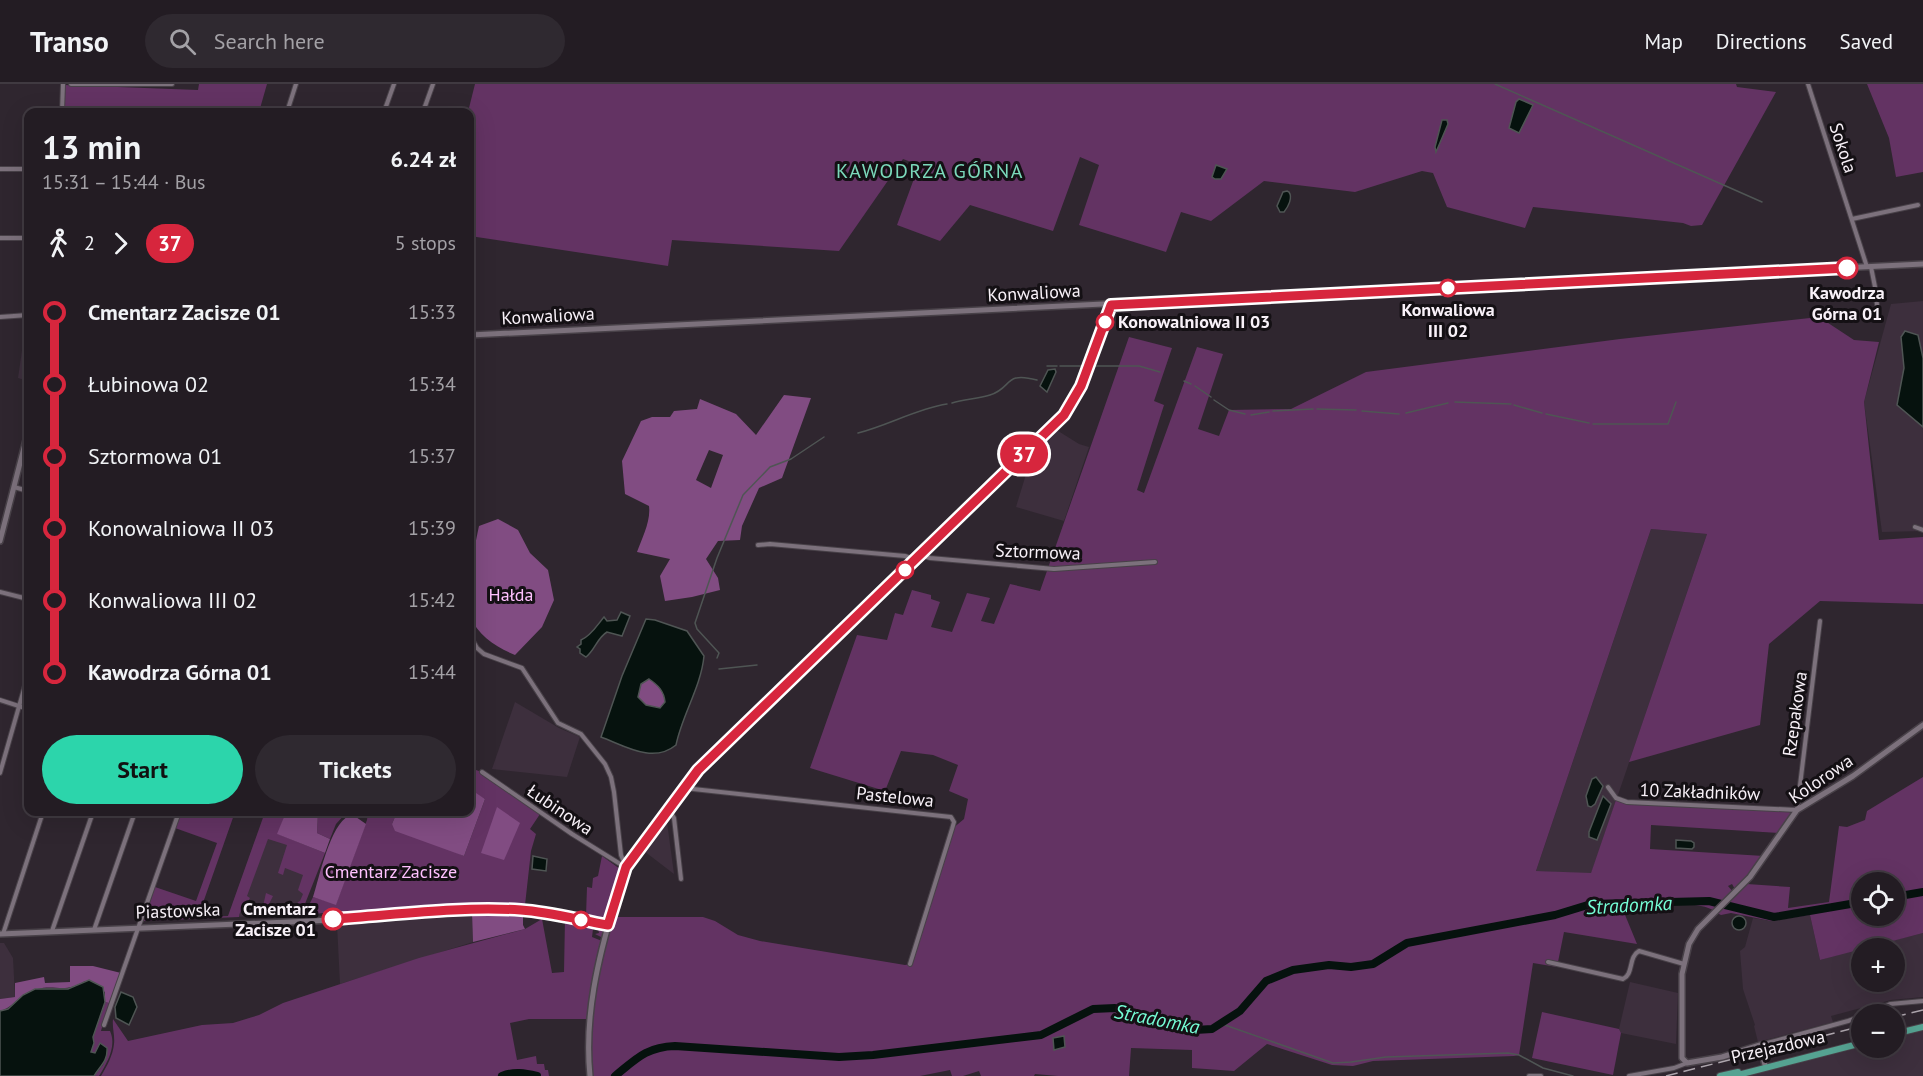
<!DOCTYPE html>
<html lang="en">
<head>
<meta charset="utf-8">
<style>
  body { margin:0; font-family:"PT Sans",sans-serif; background:#2f2930; color:#f1f3f6; height:100vh; display:flex; flex-direction:column; font-size:22px; white-space:nowrap }
  * { box-sizing:border-box; margin:0 }
  p { font-size:20px; color:#a3a1a6 }
  .icon { flex:none; width:33px; height:33px; fill:none; stroke:currentColor; stroke-width:2; stroke-linecap:round; stroke-linejoin:round }
  .map { position:relative; flex:1; overflow:hidden }
  .details { position:absolute; left:24px; top:24px; width:450px; height:708px; display:flex; flex-direction:column; background:#231c23; border-radius:12px; box-shadow:0 6px 24px #0002,0 0 0 2px #403a41 }
  .details>* { flex:none }
  .badge { padding:0 12px; border-radius:20px; font-size:21px; line-height:39px }
  .fabs { position:absolute; left:1851px; top:788px; display:grid; gap:12px }
  .fabs a { display:grid; place-items:center; width:54px; height:54px; border-radius:50%; background:#231c23; box-shadow:0 6px 24px #0002,0 0 0 2px #403a41; font-size:30px }
  .map>.badge { position:absolute; translate:-50% -50%; box-shadow:0 0 0 3px #fff }
  .legs { display:flex; align-items:center; gap:9px; height:66px; padding:0 18px; font-size:20px }
  .legs p { margin-inline-start:auto }
  .summary { display:flex; align-items:center; justify-content:space-between; height:102px; padding:0 18px }
  h1 { font-size:33px; font-weight:700; line-height:45px }
  .primary-button { display:flex; gap:12px; margin-top:auto; padding:12px 18px }
  .primary-button a { flex:1; height:69px; border-radius:36px; background:#2cd5ab; color:#111; font-size:24px; font-weight:700; line-height:69px; text-align:center }
  .primary-button a+a { background:#2f2930; color:#f1f3f6 }
  ul { padding:0 18px; list-style:none }
  li { display:flex; align-items:center; gap:21px; height:72px; font-size:22px }
  li i { display:grid; place-items:center; width:9px; height:100%; margin:0 8px; background:currentColor }
  li i::after { content:''; width:15px; height:15px; margin:-8px; border:4px solid; border-radius:50%; background:#231c23 }
  li p { margin-inline-start:auto }
  li:first-child i { background:linear-gradient(#0000 50%,currentColor 0) }
  li:last-child i { background:linear-gradient(currentColor 50%,#0000 0) }
  header { display:flex; align-items:center; gap:36px; box-sizing:border-box; height:84px; padding:0 30px; background:#231c23; border-bottom:2px solid #403a41 }
  header strong { font-size:28px }
  nav { display:flex; gap:33px; margin-inline-start:auto; font-size:21px }
  .search { width:420px; height:54px; background:#2f2930; display:flex; align-items:center; gap:15px; box-sizing:border-box; padding:0 21px; border-radius:33px; color:#a3a1a6; font-size:22px }
  .map>svg:first-child { display:block }
  .built { fill:#3d2f3d }
  .green { fill:#633363; fill-rule:evenodd }
  .forest { fill:#814c82; fill-rule:evenodd }
  .water { fill:#06120e; stroke:#4f5554; stroke-width:1.5; fill-rule:evenodd }
  .lines { fill:none; stroke-linecap:round; stroke-linejoin:round }
  .stream { stroke:#4f5554; stroke-width:1.5 }
  .river { stroke:#06120e; stroke-width:8 }
  .street-casing { stroke:#484148; stroke-width:6 }
  .secondary-casing { stroke:#484148; stroke-width:8 }
  .primary-casing { stroke:#484148; stroke-width:8 }
  .street { stroke:#7c717c; stroke-width:4 }
  .secondary { stroke:#7c717c; stroke-width:5 }
  .primary { stroke:#55a392; stroke-width:6 }
  .rail { stroke:#ada5ad; stroke-width:1.5; stroke-dasharray:12 6; stroke-linecap:butt }
  .line-1-casing { stroke:#fff; stroke-width:14 }
  .line-1 { stroke:#d7263d; stroke-width:9 }
  .stop-1-dot { fill:#fff; stroke:#d7263d; stroke-width:3 }
  .labels { text-anchor:middle; stroke-width:6; stroke-linejoin:round; paint-order:stroke }
  .street-label { font-size:18px; fill:#f8f1f8; stroke:#141014 }
  .stop-label { font-size:18px; font-weight:bold; fill:#f8f1f8; stroke:#141014 }
  .park-label { font-size:18px; fill:#ffc1ff; stroke:#141014 }
  .neighbourhood-label { font-size:20px; letter-spacing:1.5px; fill:#7bd9bb; stroke:#141014 }
  .water-label { font-size:20px; font-style:italic; fill:#75fdd5; stroke:#141014 }
</style>
</head>
<body>
<header>
<strong>Transo</strong>
<div class="search"><svg class="icon" aria-label="search" viewBox="0 0 24 24"><circle cx="10" cy="10" r="6"/><path d="M15 15l6 6"/></svg>Search here</div>
<nav><a>Map</a><a>Directions</a><a>Saved</a></nav>
</header>
<div class="map">
<svg width="1923" height="992" viewBox="0 0 1923 992">
  <rect width="100%" height="100%" fill="#2f262f"/>
  <!-- built -->
  <g class="built">
    <polygon points="1923,217 1923,447 1882,448 1864,318 1891,220"/>
    <polygon points="24,253 28,253 28,297 18,294"/>
    <polygon points="1055,345 1079,360 1089,363 1064,437 1016,423 1027,387 1021,378"/>
    <polygon points="1651,445 1707,450 1591,790 1536,787"/>
    <polygon points="515,618 559,644 580,653 567,693 492,685"/>
    <polygon points="665,736 667,738 674,790 644,767"/>
    <polygon points="258,749 323,773 298,831 228,833"/>
    <polygon points="1810,831 1820,876 1861,864 1862,897 1894,897 1894,864 1862,864 1923,849 1923,913 1891,916 1831,932 1833,938 1758,958 1754,942 1755,941 1743,905 1740,867 1745,863 1753,834 1771,837"/>
    <polygon points="472,832 473,858 340,900 337,840"/>
    <polygon points="0,859 4,859 13,874 15,913 0,915"/>
    <polygon points="1630,898 1678,909 1676,960 1621,949 1619,945"/>
    <polygon points="1923,946 1923,992 1720,992 1861,959 1862,963 1894,963 1895,952"/>
  </g>
  <!-- green -->
  <g class="green">
    <polygon points="199,0 267,0 259,28 65,28 65,1 198,6"/>
    <polygon points="475,0 1736,0 1737,3 1776,8 1702,141 1691,142 1683,139 1533,123 1525,144 1447,123 1433,89 1422,87 1355,108 1264,97 1211,137 1181,128 1166,168 1079,141 1099,81 1080,73 1053,147 970,121 940,157 897,141 919,81 903,75 839,167 672,156 668,182 470,152 470,28 468,28"/>
    <polygon points="1867,0 1923,0 1923,88 1896,93 1889,54"/>
    <path d="M 1819,233 L 1854,256 L 1879,258 L 1864,318 L 1879,456 L 1923,453 L 1923,520 L 1820,517 L 1769,560 L 1760,641 L 1629,678 L 1707,450 L 1651,445 L 1536,787 L 1591,789 L 1616,716 L 1627,720 L 1789,727 L 1791,730 L 1779,749 L 1651,741 L 1650,765 L 1764,772 L 1736,807 L 1732,800 L 1728,802 L 1734,809 L 1714,827 C 1697,814 1645,824 1623,826 L 1637,860 L 1564,848 L 1557,883 L 1533,879 L 1519,971 L 1514,972 L 1373,977 L 1353,982 L 1332,981 L 1267,960 L 1234,987 L 1192,984 L 1192,966 L 1131,964 L 1129,992 L 1058,992 L 1035,990 L 1034,992 L 981,992 L 979,987 L 963,992 L 952,992 L 950,986 L 920,992 L 593,992 C 589,947 594,902 607,859 C 609,850 611,840 616,833 L 703,833 L 715,837 L 738,851 L 760,857 L 905,881 L 910,880 L 952,745 L 964,735 L 968,715 L 949,707 L 958,681 L 933,671 L 901,667 L 885,707 L 810,684 L 857,551 L 887,556 L 895,529 L 903,531 L 912,506 L 931,511 L 931,515 L 940,518 L 931,543 L 952,548 L 967,509 L 990,514 L 981,537 L 994,540 L 1010,500 L 1040,507 L 1129,253 L 1172,264 L 1154,317 L 1164,321 L 1137,406 L 1144,409 L 1197,263 L 1223,270 L 1198,345 L 1219,352 L 1229,326 L 1291,325 L 1366,288 L 1620,255 Z"/>
    <polygon points="470,684 482,688 540,730 530,745 536,750 531,767 525,821 478,823 517,821 516,824 454,823 359,830 333,828 304,831 313,813 336,820 367,736 368,728 397,728 392,740 464,772 485,715 470,707"/>
    <path d="M 1923,693 L 1923,849 L 1820,876 L 1810,831 L 1771,837 L 1731,829 L 1721,831 L 1717,829 L 1747,800 L 1790,803 L 1788,824 L 1829,818 L 1839,742 L 1847,743 L 1865,736 L 1867,727 ZM 1862,798 L 1894,798 L 1894,831 L 1862,831 Z"/>
    <path d="M 180,728 L 235,728 L 198,833 L 228,832 L 265,728 L 286,728 L 278,750 L 325,769 L 301,830 L 272,832 L 272,826 L 263,822 L 266,809 L 273,812 L 268,822 L 272,825 L 295,823 L 298,818 L 300,817 L 303,810 L 298,806 L 303,791 L 285,784 L 283,791 L 278,789 L 287,761 L 268,755 L 247,812 L 250,814 C 247,821 239,826 239,833 L 144,837 L 155,803 L 196,817 L 217,759 L 175,744 Z"/>
    <polygon points="318,728 347,728 336,740 330,755 317,749"/>
    <polygon points="602,772 620,785 621,791 608,835 604,836 586,832 587,803 592,804 593,794 598,792"/>
    <path d="M 542,835 L 552,889 L 564,888 L 565,835 L 600,842 L 605,847 L 604,851 L 601,853 L 595,850 L 599,849 L 598,845 L 593,845 L 592,853 L 602,857 L 588,935 L 529,935 L 510,939 L 517,976 L 536,972 L 537,980 L 544,980 L 545,986 L 548,986 L 549,992 L 101,992 C 107,982 113,971 114,960 C 115,951 112,944 113,935 L 128,957 L 202,941 L 233,939 L 259,931 L 283,919 L 419,874 L 525,845 Z"/>
    <path d="M 105,918 L 109,919 L 101,947 L 110,947 C 117,962 107,979 99,992 L 94,992 L 103,981 L 105,976 L 98,963 L 95,969 L 91,968 L 94,959 L 93,954 Z"/>
    <polygon points="1542,928 1619,945 1621,949 1613,991 1532,974"/>
  </g>
  <!-- forest -->
  <g class="forest">
    <path d="M 784,311 L 811,314 L 782,394 L 759,404 L 742,442 L 740,456 L 718,457 L 706,475 L 718,494 L 720,506 L 692,513 L 665,517 L 660,492 L 670,475 L 637,468 C 642,454 651,437 649,422 L 625,410 L 622,377 L 641,337 L 652,333 L 670,333 L 674,327 L 697,325 L 700,315 L 736,330 L 756,351 ZM 709,366 L 723,371 L 711,404 L 696,396 Z"/>
    <path d="M 498,435 L 518,446 L 530,469 L 548,486 L 554,516 L 542,543 L 515,571 C 496,563 478,552 470,532 C 464,515 475,461 479,442 Z"/>
    <path d="M 649,595 C 658,601 664,607 665,618 L 660,624 L 646,621 L 638,613 L 641,600 Z"/>
    <polygon points="470,705 485,715 464,772 395,747 392,740 397,728 446,728 460,732 462,728 470,728"/>
    <polygon points="497,723 520,739 504,776 481,769"/>
    <polygon points="286,728 318,728 317,749 330,755 325,769 277,750"/>
    <path d="M 349,732 L 356,733 L 366,740 L 336,821 L 313,813 C 319,795 330,740 349,732 Z"/>
    <polygon points="472,829 523,829 523,841 525,845 473,858"/>
    <path d="M 70,882 L 93,882 L 121,889 L 109,919 L 105,918 L 105,908 L 85,897 C 64,910 57,900 37,905 C 21,908 15,923 0,927 L 0,915 L 15,913 L 15,899 L 44,893 L 45,899 L 70,898 Z"/>
  </g>
  <!-- water -->
  <g class="water">
    <polygon points="1519,15 1533,21 1519,49 1509,44 1516,18"/>
    <polygon points="1442,36 1447,36 1448,40 1436,68 1435,63"/>
    <polygon points="1216,81 1227,85 1221,95 1215,95 1212,93"/>
    <path d="M 1287,107 L 1289,108 C 1293,114 1288,123 1284,128 L 1280,128 L 1277,122 L 1283,108 Z"/>
    <polygon points="1905,247 1918,251 1923,274 1923,343 1897,321 1904,284 1901,253"/>
    <polygon points="1048,286 1055,285 1056,288 1047,308 1040,302"/>
    <path d="M 621,528 L 630,532 L 622,552 L 607,548 C 597,554 595,566 586,573 L 580,569 L 580,565 L 577,563 L 581,560 L 581,556 C 591,552 598,540 604,533 L 607,537 L 617,536 Z"/>
    <path d="M 646,535 L 655,536 L 687,547 L 704,572 C 701,603 682,631 676,661 C 653,680 625,662 601,653 L 622,592 ZM 649,595 C 658,601 664,607 665,618 L 660,624 L 646,621 L 638,613 L 641,600 Z"/>
    <polygon points="1596,693 1603,702 1595,720 1591,723 1588,722 1586,712 1592,695"/>
    <polygon points="1603,712 1611,720 1597,756 1589,753 1589,748"/>
    <polygon points="1676,756 1691,757 1694,759 1694,763 1692,765 1676,764"/>
    <polygon points="533,772 547,775 546,787 532,785"/>
    <circle cx="1739" cy="839" r="7"/>
    <path d="M 89,896 L 103,903 L 105,918 L 93,953 L 94,959 L 91,968 L 95,969 L 100,959 L 107,964 C 108,977 100,982 94,992 L 0,992 L 0,927 L 8,925 L 23,911 L 35,905 L 68,905 Z"/>
    <polygon points="121,908 133,913 137,923 129,941 116,934 115,923"/>
    <polygon points="1064,952 1065,963 1054,966 1053,954"/>
  </g>
  <g class="lines">
    <!-- stream -->
    <g class="stream">
      <polyline points="1495,0 1762,118"/>
      <polyline points="1047,282 1057,282"/>
      <polyline points="1060,282 1085,282"/>
      <polyline points="1094,282 1139,282 1160,288"/>
      <polyline points="1184,297 1191,300"/>
      <polyline points="1195,302 1211,313"/>
      <polyline points="1214,316 1229,326 1245,330"/>
      <polyline points="1455,318 1511,320"/>
      <path d="M 952,319 C 964,315 977,315 990,311 C 1013,304 1003,287 1037,296"/>
      <polyline points="1514,321 1542,329"/>
      <polyline points="1317,325 1356,326"/>
      <polyline points="1273,327 1313,325"/>
      <polyline points="1362,327 1399,330"/>
      <polyline points="1406,329 1448,319"/>
      <polyline points="1546,330 1589,339"/>
      <polyline points="1251,331 1269,328"/>
      <polyline points="1593,340 1668,340 1676,318"/>
      <path d="M 858,349 C 889,341 916,325 947,320"/>
      <polyline points="717,574 719,569 697,545 695,539 717,474 743,411 770,383 791,375 824,353"/>
      <polyline points="719,585 757,581"/>
      <polyline points="1222,940 1333,979 1351,978 1386,973 1508,969 1519,971 1543,984 1573,992"/>
    </g>
    <!-- river -->
    <g class="river">
      <polyline points="1894,813 1923,808"/>
      <path d="M 502,992 C 514,987 525,989 537,992"/>
      <path d="M 615,992 C 636,975 646,963 675,962 L 839,973 L 873,971 L 1041,951 L 1093,925 L 1115,924 L 1172,941 L 1195,946 L 1212,945 L 1240,927 L 1266,897 L 1293,886 L 1329,881 L 1351,883 L 1373,880 L 1407,859 L 1555,831 L 1591,820 L 1709,817 L 1774,833 L 1862,818"/>
    </g>
    <!-- street casing -->
    <g class="street-casing">
      <g id="street">
        <polyline points="71,0 172,0"/>
        <polyline points="1808,0 1867,183"/>
        <polyline points="62,28 63,0"/>
        <polyline points="287,28 296,0"/>
        <polyline points="384,28 394,0"/>
        <polyline points="423,28 433,0"/>
        <polyline points="27,58 28,231"/>
        <polyline points="0,85 24,85 27,88"/>
        <polyline points="1852,135 1918,121"/>
        <polyline points="0,154 28,154"/>
        <polyline points="1871,183 1875,203 1878,230"/>
        <polyline points="0,233 28,231"/>
        <polyline points="14,403 28,407"/>
        <polyline points="1915,443 1923,446"/>
        <polyline points="758,461 770,460 905,472 914,475"/>
        <polyline points="920,471 930,474 1054,485 1155,478"/>
        <polyline points="0,508 28,515"/>
        <polyline points="470,552 477,564 484,570 522,584 558,639 581,650 605,680 611,693 614,708 621,771 626,783"/>
        <polyline points="0,616 28,625"/>
        <polyline points="482,688 572,750 625,783"/>
        <polyline points="0,689 28,591"/>
        <polyline points="1608,703 1616,714 1627,718 1797,726 1820,537"/>
        <polyline points="684,704 951,733 954,738 952,745 910,880"/>
        <polyline points="668,724 674,734 681,795"/>
        <polyline points="94,846 135,728"/>
        <polyline points="52,847 93,728"/>
        <polyline points="3,850 43,728"/>
        <path d="M 1548,878 L 1623,895 C 1634,890 1628,873 1639,867 L 1684,880"/>
        <polyline points="1865,930 1890,920 1923,917"/>
        <polyline points="104,941 179,728"/>
        <polyline points="1760,961 1848,937 1862,932"/>
        <polyline points="1529,992 1541,992"/>
        <polyline points="1629,992 1674,984 1687,979"/>
      </g>
    </g>
    <!-- secondary casing -->
    <g class="secondary-casing">
      <g id="secondary">
        <polyline points="470,251 1923,180"/>
        <polyline points="0,457 28,348"/>
        <polyline points="0,850 312,837 499,826 540,828 608,841"/>
        <polyline points="1765,981 1760,961 1722,973 1687,979 1682,974 1682,890 1689,860 1698,845 1750,793 1797,726 1853,692 1923,641"/>
        <path d="M 590,992 C 584,933 598,874 615,818 C 620,803 623,787 631,774 L 698,686 L 1064,331 L 1081,302 L 1111,221"/>
      </g>
    </g>
    <!-- primary casing -->
    <g class="primary-casing">
      <g id="primary">
        <polyline points="1894,950 1923,943"/>
        <polyline points="1720,992 1738,988"/>
        <polyline points="1734,992 1862,959"/>
      </g>
    </g>
    <!-- street -->
    <use href="#street" class="street"/>
    <!-- secondary -->
    <use href="#secondary" class="secondary"/>
    <!-- primary -->
    <use href="#primary" class="primary"/>
    <!-- rail -->
    <g class="rail">
      <polyline points="1894,933 1923,926"/>
      <polyline points="1666,992 1862,942"/>
    </g>
  </g>
  <g class="lines">
    <!-- line-1 casing -->
    <g class="line-1-casing">
      <path id="line-1" d="M 333,835 C 395,831 459,822 521,826 C 550,828 579,836 608,841 L 626,783 L 698,686 L 1064,331 L 1081,302 L 1111,221 L 1847,184"/>
    </g>
    <!-- line-1 -->
    <use href="#line-1" class="line-1"/>
  </g>
  <!-- markers -->
  <g class="stop-1-dot">
    <circle cx="1847" cy="184" r="10"/>
    <circle cx="1448" cy="204" r="8"/>
    <circle cx="1105" cy="238" r="8"/>
    <circle cx="905" cy="486" r="8"/>
    <circle cx="333" cy="835" r="10"/>
    <circle cx="581" cy="836" r="8"/>
  </g>
  <g class="labels">
    <!-- street labels -->
    <g class="street-label">
      <text transform="translate(1843 64) rotate(72)" y="6">Sokola</text>
      <text transform="translate(1034 209) rotate(-3)" y="6">Konwaliowa</text>
      <text transform="translate(548 232) rotate(-3)" y="6">Konwaliowa</text>
      <text transform="translate(1038 468) rotate(2)" y="6">Sztormowa</text>
      <text transform="translate(1795 630) rotate(-82)" y="6">Rzepakowa</text>
      <text transform="translate(1821 695) rotate(-34)" y="6">Kolorowa</text>
      <text transform="translate(1700 708) rotate(2)" y="6">10 Zakładników</text>
      <text transform="translate(895 713) rotate(6)" y="6">Pastelowa</text>
      <text transform="translate(560 726) rotate(34)" y="6">Łubinowa</text>
      <text transform="translate(178 827) rotate(-2)" y="6">Piastowska</text>
      <text transform="translate(1778 963) rotate(-13)" y="6">Przejazdowa</text>
    </g>
    <!-- stop labels -->
    <g class="stop-label">
      <text x="1847" y="215">Kawodrza<tspan x="1847" dy="21">Górna 01</tspan></text>
      <text x="1448" y="232">Konwaliowa<tspan x="1448" dy="21">III 02</tspan></text>
      <text x="1118" y="244" text-anchor="start">Konowalniowa II 03</text>
      <text x="316" y="831" text-anchor="end">Cmentarz<tspan x="316" dy="21">Zacisze 01</tspan></text>
    </g>
    <!-- park labels -->
    <g class="park-label">
      <text x="511" y="517">Hałda</text>
      <text x="391" y="794">Cmentarz Zacisze</text>
    </g>
    <!-- neighbourhood labels -->
    <g class="neighbourhood-label">
      <text x="930" y="94">KAWODRZA GÓRNA</text>
    </g>
    <!-- water labels -->
    <g class="water-label">
      <text transform="translate(1629 821) rotate(-3)" y="7">Stradomka</text>
      <text transform="translate(1157 935) rotate(11)" y="7">Stradomka</text>
    </g>
  </g>
</svg>
<div class="fabs">
<a><svg class="icon" aria-label="locate" viewBox="0 0 24 24"><circle cx="12" cy="12" r="6"/><path d="M12 2v4M12 18v4M2 12h4M18 12h4"/></svg></a>
<a>+</a>
<a>−</a>
</div>
<b class="badge" style="left:1024px;top:370px;background:#d7263d;color:#fff">37</b>
<section class="details">
<div class="summary"><div><h1>13 min</h1><p>15:31 – 15:44 · Bus</p></div><b>6.24 zł</b></div>
<div class="legs"><svg class="icon" aria-label="walk" viewBox="0 0 24 24"><circle cx="13" cy="4" r="2"/><path d="M13 8l-2 6 4 7M11 14l-3 7M7 12l3-4h3l4 4"/></svg>2<svg class="icon" aria-label="forward" viewBox="0 0 24 24"><path d="M9 5l7 7-7 7"/></svg><b class="badge" style="background:#d7263d;color:#fff">37</b><p>5 stops</p></div>
<ul>
<li><i style="color:#d7263d"></i><b>Cmentarz Zacisze 01</b><p>15:33</p></li>
<li><i style="color:#d7263d"></i><span>Łubinowa 02</span><p>15:34</p></li>
<li><i style="color:#d7263d"></i><span>Sztormowa 01</span><p>15:37</p></li>
<li><i style="color:#d7263d"></i><span>Konowalniowa II 03</span><p>15:39</p></li>
<li><i style="color:#d7263d"></i><span>Konwaliowa III 02</span><p>15:42</p></li>
<li><i style="color:#d7263d"></i><b>Kawodrza Górna 01</b><p>15:44</p></li>
</ul>
<div class="primary-button"><a>Start</a><a>Tickets</a></div>
</section>
</div>
</body>
</html>
